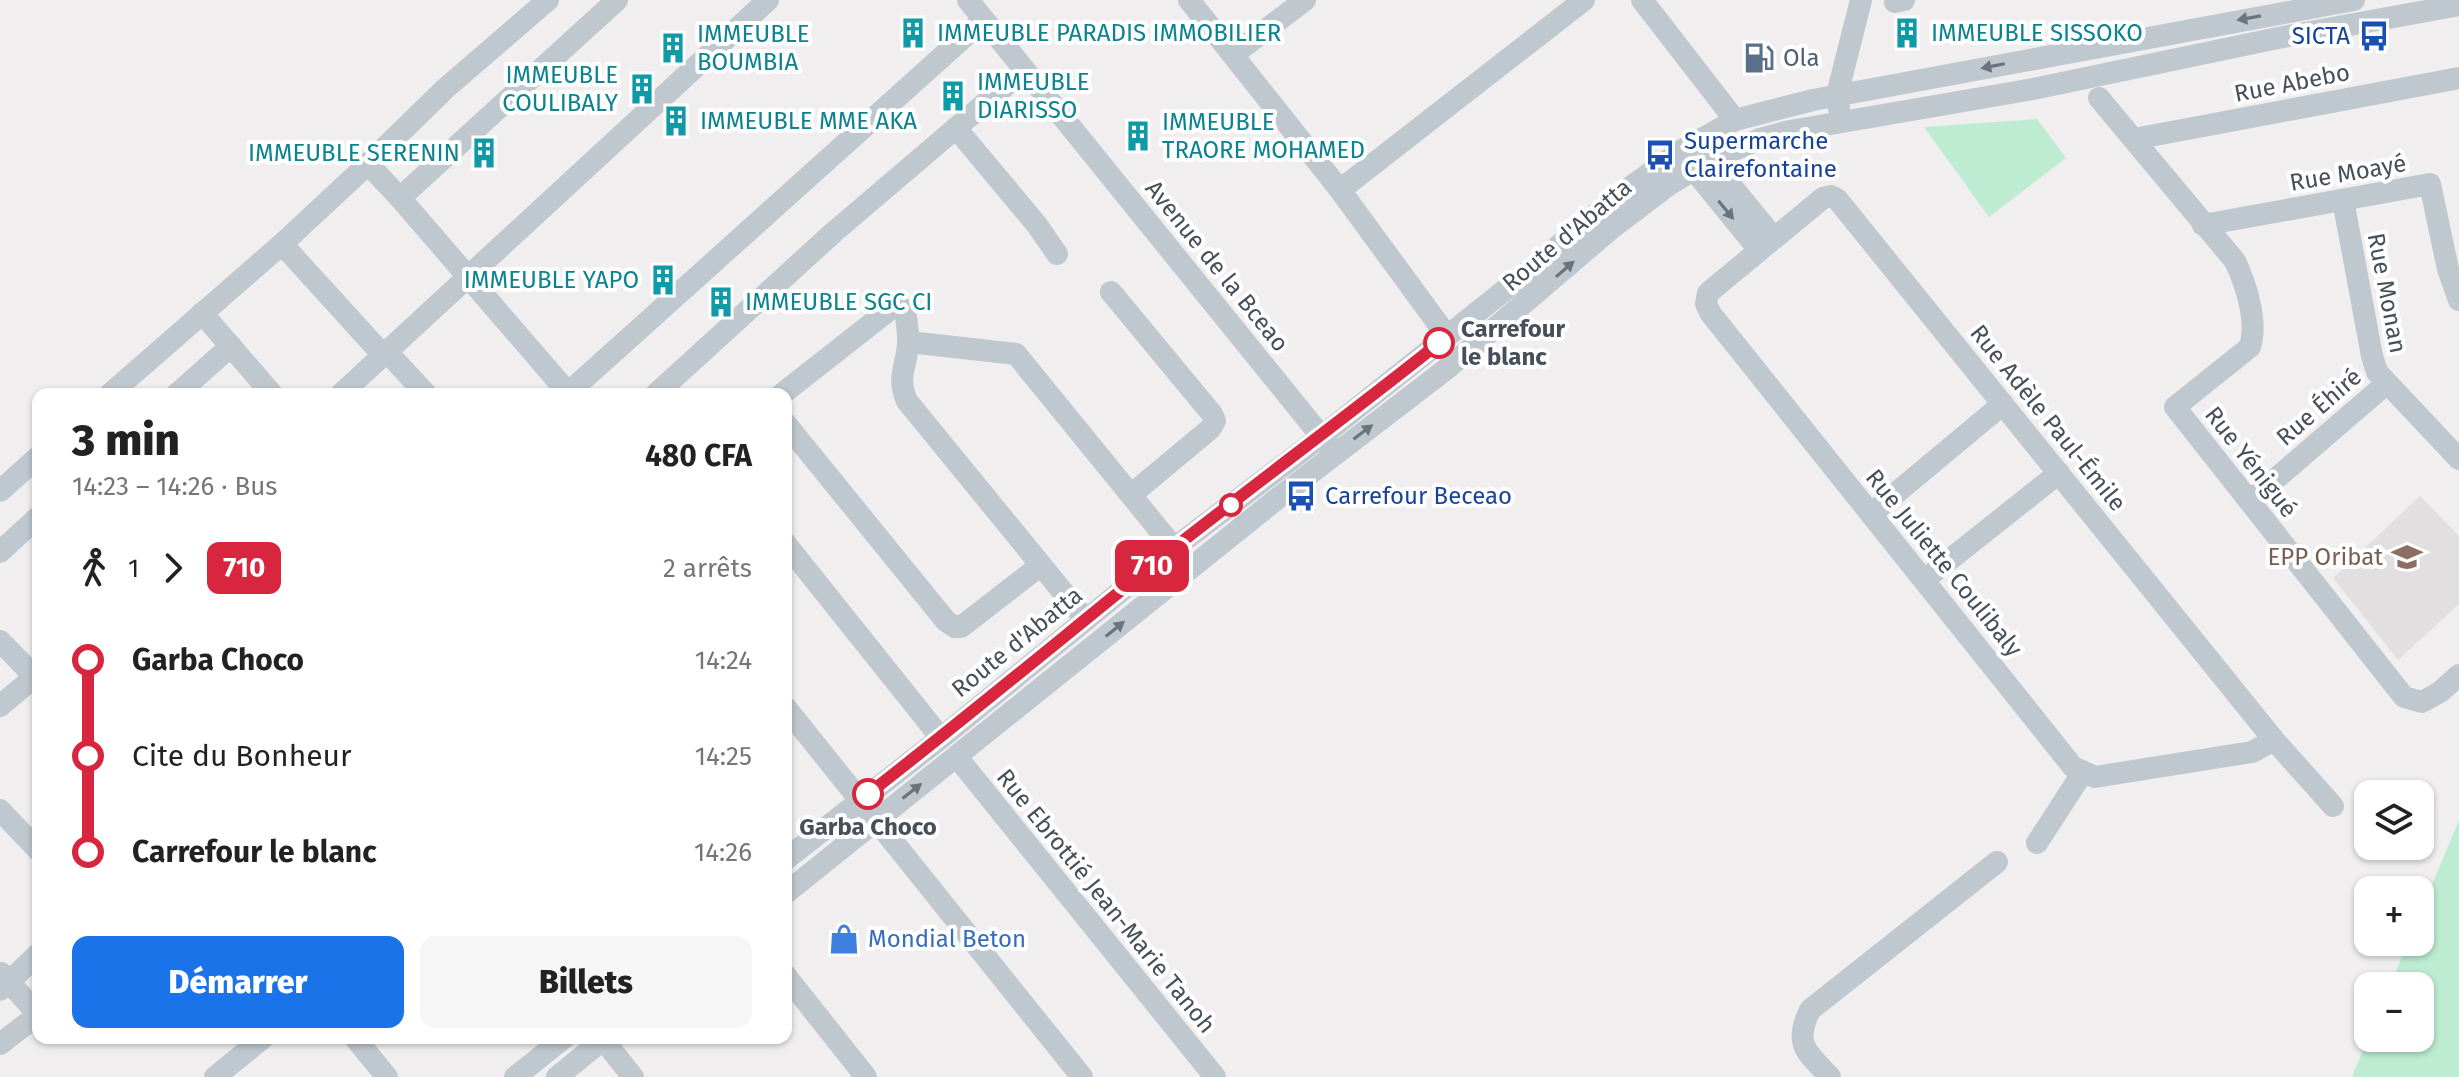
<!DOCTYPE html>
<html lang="fr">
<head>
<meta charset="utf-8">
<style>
  body { margin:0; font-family:"Fira Sans",sans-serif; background:#f6f6f6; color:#222; height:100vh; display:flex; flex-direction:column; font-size:30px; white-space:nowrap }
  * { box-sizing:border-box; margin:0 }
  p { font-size:26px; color:#767676 }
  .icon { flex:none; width:44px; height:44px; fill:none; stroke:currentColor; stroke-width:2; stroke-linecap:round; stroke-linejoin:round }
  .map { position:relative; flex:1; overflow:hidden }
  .panel { position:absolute; left:32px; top:388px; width:760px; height:656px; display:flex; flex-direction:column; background:#fff; border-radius:16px; box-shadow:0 2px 6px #0004 }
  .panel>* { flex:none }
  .badge { padding:0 16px; border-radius:12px; font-size:28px; line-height:52px }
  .fabs { position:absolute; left:2354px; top:780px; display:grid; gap:16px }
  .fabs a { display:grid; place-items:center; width:80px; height:80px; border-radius:16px; background:#fff; box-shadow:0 2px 6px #0004; font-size:40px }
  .map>.badge { position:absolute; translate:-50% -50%; box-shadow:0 0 0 4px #fff }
  .legs { display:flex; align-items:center; gap:12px; height:88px; padding:0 40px; font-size:26px }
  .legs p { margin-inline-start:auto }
  .overview { display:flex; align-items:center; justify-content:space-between; height:136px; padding:0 40px }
  h1 { font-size:44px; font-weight:800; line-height:60px }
  .cta { display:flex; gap:16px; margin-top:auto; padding:16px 40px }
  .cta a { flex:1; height:92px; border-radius:16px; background:#1a73e8; color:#fff; font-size:32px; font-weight:800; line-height:92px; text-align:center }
  .cta a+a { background:#f6f6f6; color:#222 }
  ul { padding:0 40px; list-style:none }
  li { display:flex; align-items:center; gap:28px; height:96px; font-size:30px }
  li i { display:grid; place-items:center; width:12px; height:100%; margin:0 10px; background:currentColor }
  li i::after { content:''; width:20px; height:20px; margin:-10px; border:6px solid; border-radius:50%; background:#fff }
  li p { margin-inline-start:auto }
  li:first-child i { background:linear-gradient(#0000 50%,currentColor 0) }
  li:last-child i { background:linear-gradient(currentColor 50%,#0000 0) }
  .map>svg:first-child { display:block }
  .education { fill:#e1dfdf }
  .green { fill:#bdecd2 }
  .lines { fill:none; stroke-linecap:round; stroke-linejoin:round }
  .minor { stroke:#bfc7cf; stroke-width:22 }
  .oneway { fill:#6b747d }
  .line-1-casing { stroke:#fff; stroke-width:18 }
  .line-1 { stroke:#d7263d; stroke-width:12 }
  .stop-1-dot { fill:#fff; stroke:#d7263d; stroke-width:4 }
  .labels { text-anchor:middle; stroke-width:8; stroke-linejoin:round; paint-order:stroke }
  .culture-label { font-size:24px; fill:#0d838f; stroke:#fff; text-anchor:start }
  .transit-label { font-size:24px; fill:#164399; stroke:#fff; text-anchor:start }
  .service-label { font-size:24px; fill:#4e5e75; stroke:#fff; text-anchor:start }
  .street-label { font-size:24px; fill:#47505a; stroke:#fff }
  .stop-label { font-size:24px; font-weight:bold; fill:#47505a; stroke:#fff; text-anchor:start }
  .education-label { font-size:24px; fill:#785e54; stroke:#fff; text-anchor:end }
  .shop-label { font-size:24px; fill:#366cbe; stroke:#fff; text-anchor:start }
</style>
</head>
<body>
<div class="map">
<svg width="2459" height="1077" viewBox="0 0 2459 1077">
  <rect width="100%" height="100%" fill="#f0eeee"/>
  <!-- education -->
  <polygon class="education" points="2420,496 2459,536 2459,604 2398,660 2333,578"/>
  <!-- green -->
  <g class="green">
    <polygon points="2037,119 2066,158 1989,217 1924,127"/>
    <polygon points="2459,820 2459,1077 2352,1077 2368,1038 2420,1038 2420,986 2390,986 2408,942 2420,942 2420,914"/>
  </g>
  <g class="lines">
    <!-- minor -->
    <g class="minor">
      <polyline points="968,0 1329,446"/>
      <polyline points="1189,0 1340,190 1447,336"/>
      <polyline points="1642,0 1735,120"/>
      <polyline points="1895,2 1904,0"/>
      <polyline points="1234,54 1305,0"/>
      <path d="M 2099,98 L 2235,261 C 2246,284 2258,322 2250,347 L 2175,407 L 2404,697 L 2422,702 L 2440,692 L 2459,675"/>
      <polyline points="1839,108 1837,95 1861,0"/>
      <polyline points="956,128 1037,225 1057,254"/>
      <polyline points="2134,139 2459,78"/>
      <polyline points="1710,160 1774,238"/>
      <polyline points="368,164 446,88 548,0"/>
      <polyline points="1694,170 1759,250"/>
      <polyline points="1340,190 1584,0"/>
      <polyline points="2343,200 2372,356 2377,372 2459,459"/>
      <polyline points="2203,225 2430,184 2448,269 2459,300"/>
      <polyline points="282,244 383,355"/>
      <polyline points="1111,292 1212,414 1215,421 1210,429 1132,494"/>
      <polyline points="202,313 272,394"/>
      <polyline points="909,342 1016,354 1174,548"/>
      <polyline points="386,351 426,394"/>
      <polyline points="568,393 983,20"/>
      <polyline points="110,394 282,244 368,164 400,198"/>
      <polyline points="177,394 231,346"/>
      <polyline points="341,394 768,0"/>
      <polyline points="569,394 400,198 617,0"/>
      <polyline points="656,394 834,232 1024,70"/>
      <path d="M 782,394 L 889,310 L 898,306 L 905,310 C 906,320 909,332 908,343 C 907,367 896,376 907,401 L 1085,619"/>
      <polyline points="786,424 946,621 955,627 961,627 1041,565"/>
      <polyline points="0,491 38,457"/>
      <polyline points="2250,501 2386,384"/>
      <polyline points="1871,514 2003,404"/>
      <polyline points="786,544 941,738"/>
      <polyline points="0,552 38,517"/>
      <polyline points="1924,580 2059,473"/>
      <polyline points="0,641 38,680"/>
      <polyline points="0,706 38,674"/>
      <polyline points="786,708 1082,1077"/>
      <polyline points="2274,740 2252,752 2095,777 2073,767 1711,314 1706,304 1708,293 1823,198 1831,196 1837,199 2274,740 2333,806"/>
      <polyline points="957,757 1215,1077"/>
      <polyline points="0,810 38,850"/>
      <polyline points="2037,843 2083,772"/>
      <polyline points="786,859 941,738 1174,548 1322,436 1530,270 1615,198 1684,149 1735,120 1813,100 2354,0"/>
      <polyline points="786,893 1273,502 1449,367 1612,228 1670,184 1710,160 1760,139 1790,131 2033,89 2278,38 2459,5"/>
      <polyline points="1,973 9,982 38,954"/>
      <polyline points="786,976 866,1077"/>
      <polyline points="0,990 9,982 38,1014"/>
      <polyline points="355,1038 387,1077"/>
      <polyline points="602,1038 633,1077"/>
      <polyline points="0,1044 38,1015"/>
      <polyline points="215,1077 263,1038"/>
      <polyline points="515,1077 564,1038"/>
      <polyline points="557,1077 605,1038"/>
      <path d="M 1830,1077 C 1807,1052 1793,1045 1810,1010 L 1997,862"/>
    </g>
  </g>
  <!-- one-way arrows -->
  <defs><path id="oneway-solid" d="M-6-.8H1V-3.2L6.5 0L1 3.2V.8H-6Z" transform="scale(2)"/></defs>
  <g class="oneway">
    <use href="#oneway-solid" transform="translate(2249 18) rotate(170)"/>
    <use href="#oneway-solid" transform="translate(1993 66) rotate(169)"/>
    <use href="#oneway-solid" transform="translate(1726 210) rotate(51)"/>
    <use href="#oneway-solid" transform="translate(1565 269) rotate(-41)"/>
    <use href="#oneway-solid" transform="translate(1363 432) rotate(-37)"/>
    <use href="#oneway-solid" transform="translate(1115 629) rotate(-39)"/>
    <use href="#oneway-solid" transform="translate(912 791) rotate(-38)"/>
  </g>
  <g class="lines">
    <!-- line-1 casing -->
    <g class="line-1-casing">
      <path id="line-1" d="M 868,794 C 970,715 1069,632 1170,551 C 1259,481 1350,414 1439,343"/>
    </g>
    <!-- line-1 -->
    <use href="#line-1" class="line-1"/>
  </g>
  <!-- icons -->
  <defs>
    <g id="building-bare" transform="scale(2.4)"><path d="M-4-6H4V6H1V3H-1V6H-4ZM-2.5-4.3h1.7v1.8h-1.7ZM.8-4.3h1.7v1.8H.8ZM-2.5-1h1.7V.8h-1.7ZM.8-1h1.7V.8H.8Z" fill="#0f9aa8" stroke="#fff" stroke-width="2.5" paint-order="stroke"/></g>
    <g id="bus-bare" transform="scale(2.4)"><path d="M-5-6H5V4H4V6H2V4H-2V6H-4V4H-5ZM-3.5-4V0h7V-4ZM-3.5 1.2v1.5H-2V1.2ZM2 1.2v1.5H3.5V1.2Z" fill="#1a4fb4" stroke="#fff" stroke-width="2.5" paint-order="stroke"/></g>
    <g id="fuel-bare" transform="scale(2.4)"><path d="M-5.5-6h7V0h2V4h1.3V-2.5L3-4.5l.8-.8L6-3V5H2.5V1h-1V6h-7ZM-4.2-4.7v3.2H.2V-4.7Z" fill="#5c6f8a" stroke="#fff" stroke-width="2.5" paint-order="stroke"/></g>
    <g id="school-bare" transform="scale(2.4)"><path d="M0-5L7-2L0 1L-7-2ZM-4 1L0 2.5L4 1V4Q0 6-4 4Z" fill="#8d6e63" stroke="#fff" stroke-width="2.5" paint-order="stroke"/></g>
    <g id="shop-bare" transform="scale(2.4)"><path d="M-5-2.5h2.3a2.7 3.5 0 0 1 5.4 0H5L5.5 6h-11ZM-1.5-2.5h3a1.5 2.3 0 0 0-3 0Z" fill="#3f7fe0" stroke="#fff" stroke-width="2.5" paint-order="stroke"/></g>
  </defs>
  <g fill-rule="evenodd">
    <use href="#building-bare" x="913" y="33"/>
    <use href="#building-bare" x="1907" y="33"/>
    <use href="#bus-bare" x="2374" y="36"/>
    <use href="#building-bare" x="673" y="48"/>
    <use href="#fuel-bare" x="1759" y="58"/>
    <use href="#building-bare" x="642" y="89"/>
    <use href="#building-bare" x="953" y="96"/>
    <use href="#building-bare" x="676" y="121"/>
    <use href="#building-bare" x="1138" y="136"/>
    <use href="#building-bare" x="484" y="153"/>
    <use href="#bus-bare" x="1660" y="155"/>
    <use href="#building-bare" x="663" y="280"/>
    <use href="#building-bare" x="721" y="302"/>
    <use href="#bus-bare" x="1301" y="496"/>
    <use href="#school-bare" x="2407" y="557"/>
    <use href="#shop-bare" x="844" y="939"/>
  </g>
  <!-- markers -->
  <g class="stop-1-dot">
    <circle cx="1439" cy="343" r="14"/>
    <circle cx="1231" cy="505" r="10"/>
    <circle cx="868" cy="794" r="14"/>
  </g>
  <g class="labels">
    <!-- culture labels -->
    <g class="culture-label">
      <text x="937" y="41">IMMEUBLE PARADIS IMMOBILIER</text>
      <text x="1931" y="41">IMMEUBLE SISSOKO</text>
      <text x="697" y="42">IMMEUBLE<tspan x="697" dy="28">BOUMBIA</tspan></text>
      <text x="618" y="83" text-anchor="end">IMMEUBLE<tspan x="618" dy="28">COULIBALY</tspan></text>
      <text x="977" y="90">IMMEUBLE<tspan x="977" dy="28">DIARISSO</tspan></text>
      <text x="700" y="129">IMMEUBLE MME AKA</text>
      <text x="1162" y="130">IMMEUBLE<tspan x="1162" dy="28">TRAORE MOHAMED</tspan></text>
      <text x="460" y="161" text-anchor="end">IMMEUBLE SERENIN</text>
      <text x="639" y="288" text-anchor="end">IMMEUBLE YAPO</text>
      <text x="745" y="310">IMMEUBLE SGC CI</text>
    </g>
    <!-- transit labels -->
    <g class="transit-label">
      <text x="2350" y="44" text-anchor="end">SICTA</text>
      <text x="1684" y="149">Supermarche<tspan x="1684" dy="28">Clairefontaine</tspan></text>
      <text x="1325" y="504">Carrefour Beceao</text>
    </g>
    <!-- service labels -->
    <g class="service-label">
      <text x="1783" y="66">Ola</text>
    </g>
    <!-- street labels -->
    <g class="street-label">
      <text transform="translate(2292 83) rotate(-11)" y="8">Rue Abebo</text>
      <text transform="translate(2348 173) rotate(-10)" y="8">Rue Moayé</text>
      <text transform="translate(1567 235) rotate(-40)" y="8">Route d'Abatta</text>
      <text transform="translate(1217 266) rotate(51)" y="8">Avenue de la Bceao</text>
      <text transform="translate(2387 293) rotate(79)" y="8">Rue Monan</text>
      <text transform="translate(2319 407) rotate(-41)" y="8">Rue Éhiré</text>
      <text transform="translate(2048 418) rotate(51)" y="8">Rue Adèle Paul-Émile</text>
      <text transform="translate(2251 462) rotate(52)" y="8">Rue Yénigué</text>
      <text transform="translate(1944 563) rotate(51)" y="8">Rue Juliette Coulibaly</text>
      <text transform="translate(1017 642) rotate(-39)" y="8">Route d'Abatta</text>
      <text transform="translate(1106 901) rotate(51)" y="8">Rue Ebrottié Jean-Marie Tanoh</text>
    </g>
    <!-- stop labels -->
    <g class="stop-label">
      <text x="1461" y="337">Carrefour<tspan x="1461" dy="28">le blanc</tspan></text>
      <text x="868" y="835" text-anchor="middle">Garba Choco</text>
    </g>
    <!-- education labels -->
    <g class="education-label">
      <text x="2383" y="565">EPP Oribat</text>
    </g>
    <!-- shop labels -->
    <g class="shop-label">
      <text x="868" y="947">Mondial Beton</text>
    </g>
  </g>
</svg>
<div class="fabs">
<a><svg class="icon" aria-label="layers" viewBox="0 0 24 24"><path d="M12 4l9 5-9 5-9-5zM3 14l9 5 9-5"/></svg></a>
<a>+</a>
<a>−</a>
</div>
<b class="badge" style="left:1152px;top:566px;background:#d7263d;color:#fff">710</b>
<section class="panel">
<div class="overview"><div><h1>3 min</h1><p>14:23 – 14:26 · Bus</p></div><b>480 CFA</b></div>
<div class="legs"><svg class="icon" aria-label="walk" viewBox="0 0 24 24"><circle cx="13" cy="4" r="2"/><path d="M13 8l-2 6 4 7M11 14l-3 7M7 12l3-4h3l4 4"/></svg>1<svg class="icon" aria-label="forward" viewBox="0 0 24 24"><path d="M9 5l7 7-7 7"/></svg><b class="badge" style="background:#d7263d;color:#fff">710</b><p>2 arrêts</p></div>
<ul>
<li><i style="color:#d7263d"></i><b>Garba Choco</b><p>14:24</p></li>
<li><i style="color:#d7263d"></i><span>Cite du Bonheur</span><p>14:25</p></li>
<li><i style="color:#d7263d"></i><b>Carrefour le blanc</b><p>14:26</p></li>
</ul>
<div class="cta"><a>Démarrer</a><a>Billets</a></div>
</section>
</div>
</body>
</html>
